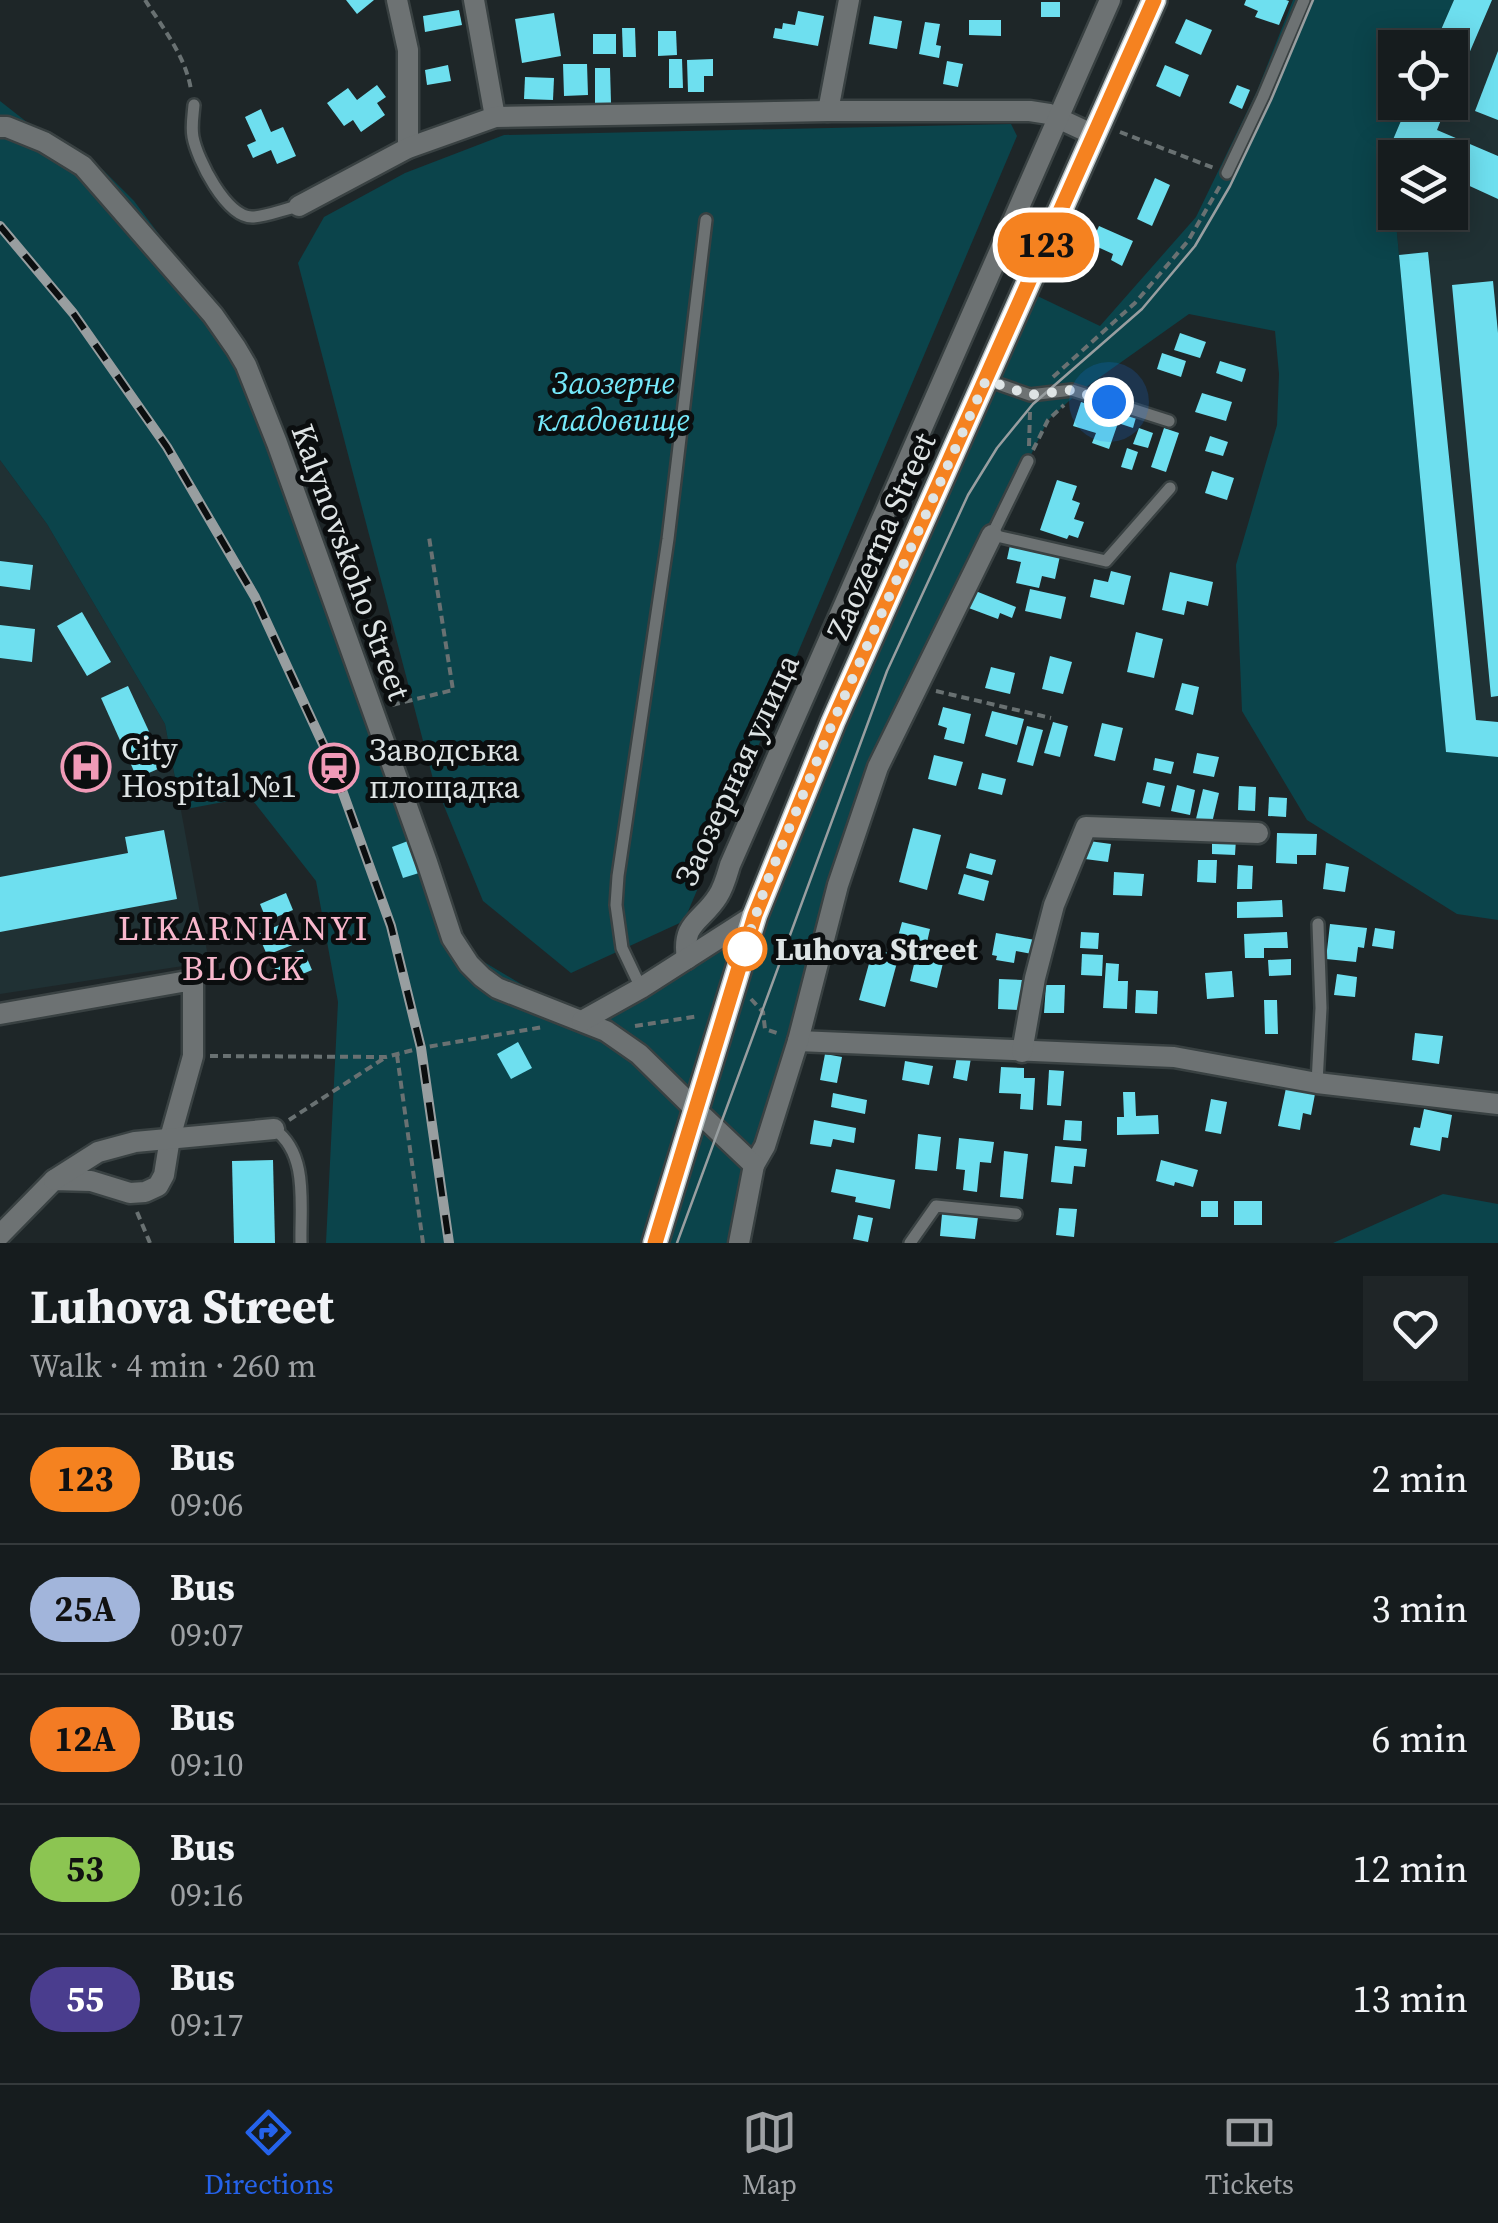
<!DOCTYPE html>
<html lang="en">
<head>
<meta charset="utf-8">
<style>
  body { margin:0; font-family:"Source Serif 4",serif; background:#1f2527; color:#f1f3f6; height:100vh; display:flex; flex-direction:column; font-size:38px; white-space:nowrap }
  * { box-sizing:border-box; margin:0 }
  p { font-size:32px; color:#9ea1a4 }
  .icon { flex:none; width:55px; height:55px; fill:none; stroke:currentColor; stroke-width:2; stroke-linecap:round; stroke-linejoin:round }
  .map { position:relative; height:1243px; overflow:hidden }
  .side { display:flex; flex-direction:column; background:#161c1e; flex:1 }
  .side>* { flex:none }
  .badge { padding:0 20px; border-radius:32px; font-size:35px; line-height:65px }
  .fabs { position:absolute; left:1378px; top:30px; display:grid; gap:20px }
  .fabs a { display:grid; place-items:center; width:90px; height:90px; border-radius:0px; background:#161c1e; box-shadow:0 5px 25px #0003,0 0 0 2px #353a3c; font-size:50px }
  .you { position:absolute; width:50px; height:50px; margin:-25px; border:8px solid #fff; border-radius:50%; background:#1a73e8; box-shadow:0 0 0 15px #1a73e833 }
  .map>.badge { position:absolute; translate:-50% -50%; box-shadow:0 0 0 5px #fff }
  .round { display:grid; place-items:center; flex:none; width:105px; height:105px; border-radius:0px; background:#1f2527 }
  .headline { display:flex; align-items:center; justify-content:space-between; height:170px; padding:0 30px }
  h1 { font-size:48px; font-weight:700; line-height:75px }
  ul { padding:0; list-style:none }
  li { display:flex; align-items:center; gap:30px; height:130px; padding:0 30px; border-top:2px solid #353a3c }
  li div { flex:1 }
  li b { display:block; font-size:38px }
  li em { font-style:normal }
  li .badge { min-width:110px; font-weight:700; text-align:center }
  .tabs { display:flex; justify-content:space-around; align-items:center; height:140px; border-top:2px solid #353a3c; background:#161c1e; font-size:28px; color:#9ea1a4 }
  .tabs a { display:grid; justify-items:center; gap:5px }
  .tabs .on { color:#2563eb }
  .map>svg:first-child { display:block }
  .built { fill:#203134; fill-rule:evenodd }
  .green { fill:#0b444b }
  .building { fill:#6edfef }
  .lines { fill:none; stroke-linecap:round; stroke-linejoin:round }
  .service-casing { stroke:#394142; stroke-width:16 }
  .minor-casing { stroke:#394142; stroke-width:25 }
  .tertiary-casing { stroke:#394142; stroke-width:25 }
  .primary-casing { stroke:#394142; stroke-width:30 }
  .path { stroke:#697172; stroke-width:4; stroke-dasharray:8 5; stroke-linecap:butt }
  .service { stroke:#6d7273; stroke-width:11 }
  .minor { stroke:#6d7273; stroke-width:20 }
  .tertiary { stroke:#6d7273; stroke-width:20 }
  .primary { stroke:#b7c0c2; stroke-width:25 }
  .tram { stroke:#989ea0; stroke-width:2.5 }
  .rail-casing { stroke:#989ea0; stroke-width:10 }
  .rail { stroke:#0b0e0f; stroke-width:6; stroke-dasharray:19; stroke-linecap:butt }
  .line-casing { stroke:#fff; stroke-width:22 }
  .line { stroke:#f58220; stroke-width:15 }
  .walk { stroke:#dee4e5; stroke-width:10; stroke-dasharray:0 18 }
  .stop-dot { fill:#fff; stroke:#f58220; stroke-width:5 }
  .labels { text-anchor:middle; stroke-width:10; stroke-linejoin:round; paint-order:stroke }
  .park-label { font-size:32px; font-style:italic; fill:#75e9fb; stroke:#0b0e0f }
  .street-label { font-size:32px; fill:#dee4e5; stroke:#0b0e0f }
  .poi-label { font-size:32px; fill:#dee4e5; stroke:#0b0e0f; text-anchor:start }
  .stop-label { font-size:32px; font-weight:bold; fill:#dee4e5; stroke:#0b0e0f; text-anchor:start }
  .neighbourhood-label { font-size:35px; letter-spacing:2.5px; fill:#f8b7cc; stroke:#0b0e0f }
</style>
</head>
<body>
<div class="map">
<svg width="1498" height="1243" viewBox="0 0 1498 1243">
  <rect width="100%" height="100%" fill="#1e2628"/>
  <!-- built -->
  <g class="built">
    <path d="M 1454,0 L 1498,0 L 1498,757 L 1446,752 L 1389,149 L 1409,103 L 1450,102 L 1450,48 L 1433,47 ZM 1395,158 L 1450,158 L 1450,212 L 1395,212 Z"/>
    <polygon points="0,460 47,524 165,724 209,962 0,994"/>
  </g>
  <!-- green -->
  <g class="green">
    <polygon points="1293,0 1454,0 1433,47 1395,48 1395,102 1409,103 1389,149 1446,751 1498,757 1498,920 1457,914 1307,820 1242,711 1236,565 1277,425 1279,374 1275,331 1189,314 1079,392 1048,420 878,767 739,1243 657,1243 745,960 1027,291 1100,326 1196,217 1257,91"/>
    <polygon points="0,101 42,134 85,157 103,170 134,201 231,330 442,918 474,956 570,1013 635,1060 684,1110 641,1243 326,1243 338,1002 316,881 250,797 181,810 165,724 47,524 0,460"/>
    <polygon points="1011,124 1017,136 684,921 571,973 483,901 433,779 298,263 324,217 405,173 504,135"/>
    <polygon points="749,906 729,956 688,1092 644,1047 590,1007 723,932"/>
    <polygon points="1443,1194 1498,1204 1498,1243 1333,1243"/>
  </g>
  <!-- building -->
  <g class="building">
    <polygon points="346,0 374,0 357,14"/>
    <polygon points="1246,0 1286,0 1289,1 1279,25 1255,17 1258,11 1244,5"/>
    <polygon points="1454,0 1492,0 1450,98 1450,48 1433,48"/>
    <rect x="1041" y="2" width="19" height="15"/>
    <polygon points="459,10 462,25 425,32 423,16"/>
    <polygon points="798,11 824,16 818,46 773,38 775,28 782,29 783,23 795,25"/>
    <polygon points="554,13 561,56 522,63 515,19"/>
    <polygon points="874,16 902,21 897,49 869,44"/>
    <polygon points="1186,19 1212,30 1201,55 1175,43"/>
    <polygon points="969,20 1001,20 1001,36 969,35"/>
    <polygon points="925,22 940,24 936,45 941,46 939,58 919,54"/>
    <polygon points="622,28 635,28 636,57 623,57"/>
    <polygon points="658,31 676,31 677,55 658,56"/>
    <rect x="593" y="34" width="23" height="20"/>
    <polygon points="1498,51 1498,120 1475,111"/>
    <polygon points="669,59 682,59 683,88 669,88"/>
    <polygon points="713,59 713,76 704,76 704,92 688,92 687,60"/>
    <polygon points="947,61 963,64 958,87 943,84"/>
    <polygon points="563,64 587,64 588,95 564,96"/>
    <polygon points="448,65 451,81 427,85 425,70"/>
    <polygon points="1165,65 1189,75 1180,97 1156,86"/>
    <polygon points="595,68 610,68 611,103 595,103"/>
    <polygon points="525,77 554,78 553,100 524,99"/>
    <polygon points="377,85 386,97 377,103 385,115 361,132 353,120 344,126 327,103 348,88 357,100"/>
    <polygon points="1237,85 1250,90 1242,109 1229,103"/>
    <polygon points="1409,102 1448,102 1437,130 1498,156 1498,199 1450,177 1450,158 1407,158 1389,149"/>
    <polygon points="261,109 271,132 283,127 296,156 277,164 271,150 253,158 247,145 256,141 245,117"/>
    <polygon points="1155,178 1170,185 1152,226 1137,219"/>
    <polygon points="1099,226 1133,241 1122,266 1111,260 1113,254 1091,244"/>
    <polygon points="1428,252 1476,720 1498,722 1498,757 1446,752 1399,255"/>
    <polygon points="1493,281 1498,333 1498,696 1491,697 1452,285"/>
    <polygon points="1180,333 1206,342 1200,358 1174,350"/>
    <polygon points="1162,353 1186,361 1181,377 1157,369"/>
    <polygon points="1220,361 1246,369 1242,382 1216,373"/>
    <polygon points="1202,393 1232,402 1226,421 1195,412"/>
    <polygon points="1081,402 1105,410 1107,404 1137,414 1133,428 1118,423 1109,449 1092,443 1096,433 1073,426"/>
    <polygon points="1139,428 1153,433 1148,448 1133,444"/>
    <polygon points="1164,428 1179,433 1166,472 1151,467"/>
    <polygon points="1210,436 1228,442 1223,456 1205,451"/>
    <polygon points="1127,448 1138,452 1132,470 1121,467"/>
    <polygon points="1212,471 1234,478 1227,500 1205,493"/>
    <polygon points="1057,480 1077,486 1072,500 1080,503 1074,519 1084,522 1078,538 1069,535 1067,539 1040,530"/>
    <polygon points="1010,545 1060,556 1055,579 1042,576 1039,588 1016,583 1021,562 1007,559"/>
    <polygon points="0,561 33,565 30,590 0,586"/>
    <polygon points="1111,571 1131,576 1124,605 1090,597 1094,579 1108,582"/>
    <polygon points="1170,572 1213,582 1208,606 1187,601 1184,615 1162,610"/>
    <polygon points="1030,589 1066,597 1061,619 1025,611"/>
    <polygon points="973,590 1016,607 1012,618 1000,613 998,619 966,607"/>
    <polygon points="82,612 111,662 87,676 57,626"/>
    <polygon points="0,625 35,629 32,662 0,658"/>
    <polygon points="1136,632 1163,639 1154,678 1127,672"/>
    <polygon points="1050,656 1072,662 1063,694 1042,689"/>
    <polygon points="991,667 1015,673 1010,694 985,688"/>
    <polygon points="1182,683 1199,687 1193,715 1175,710"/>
    <polygon points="128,686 165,766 137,778 101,698"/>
    <polygon points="943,707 971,714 964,744 944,739 947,728 938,725"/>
    <polygon points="992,711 1024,719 1017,745 985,736"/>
    <polygon points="1053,722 1068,726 1060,757 1044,753"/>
    <polygon points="1102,723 1123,728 1115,761 1094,756"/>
    <polygon points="1027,726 1043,730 1033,766 1017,762"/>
    <polygon points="1197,753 1219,757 1214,777 1193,773"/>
    <polygon points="934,755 963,762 956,786 928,779"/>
    <polygon points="1155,758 1174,762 1171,774 1153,770"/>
    <polygon points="982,773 1006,779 1002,795 978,789"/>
    <polygon points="1147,782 1165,786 1160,807 1142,803"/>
    <polygon points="1177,785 1195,790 1190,815 1171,811"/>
    <polygon points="1239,786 1256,787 1255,811 1238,810"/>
    <polygon points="1203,789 1219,793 1212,823 1196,819"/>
    <polygon points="1269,797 1287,798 1286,817 1268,816"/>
    <polygon points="913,828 941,835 927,890 899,882"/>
    <polygon points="164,830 177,899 0,932 0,877 128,853 125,837"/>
    <polygon points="1277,833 1317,834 1316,855 1297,855 1297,864 1276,863"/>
    <polygon points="1212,838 1236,839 1235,855 1212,854"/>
    <polygon points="408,841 419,873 403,878 392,847"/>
    <polygon points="1089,841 1111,844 1108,862 1085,859"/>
    <polygon points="970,853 996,860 992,875 966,868"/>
    <polygon points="1198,860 1217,860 1216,883 1197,882"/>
    <polygon points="1326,863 1349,867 1345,892 1323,889"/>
    <polygon points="1238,865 1253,866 1252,889 1237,889"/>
    <polygon points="1114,872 1144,874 1142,896 1113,895"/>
    <polygon points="964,874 989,881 984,901 958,894"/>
    <polygon points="286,893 293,910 267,921 260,904"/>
    <polygon points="1282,900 1283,917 1237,918 1237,902"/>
    <polygon points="291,920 300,942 267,955 258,934"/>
    <polygon points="902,922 930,929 925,951 896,944"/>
    <polygon points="1330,924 1367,928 1364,948 1358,947 1356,962 1326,959"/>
    <polygon points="1375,928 1395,931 1393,949 1372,946"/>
    <polygon points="1081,932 1099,933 1098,949 1080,948"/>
    <polygon points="1287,932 1288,948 1264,948 1264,958 1245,958 1244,934"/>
    <polygon points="996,933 1035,940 1032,954 1016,951 1014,963 996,960 997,956 992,955"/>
    <polygon points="303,949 312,970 281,983 272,962"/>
    <polygon points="873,949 899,955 885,1007 859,1000"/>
    <polygon points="1082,954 1103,955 1102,976 1081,975"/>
    <polygon points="916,956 943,963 937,988 910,981"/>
    <polygon points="1291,959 1291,975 1269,976 1268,960"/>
    <polygon points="1106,963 1119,964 1118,981 1128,981 1127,1009 1103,1008"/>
    <polygon points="1232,971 1234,997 1207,999 1205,973"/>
    <polygon points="1337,974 1357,977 1355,997 1334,995"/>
    <polygon points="999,979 1022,980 1020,1010 998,1009"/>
    <polygon points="1046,985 1065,985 1064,1013 1044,1013"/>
    <polygon points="1136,990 1158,991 1157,1014 1135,1013"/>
    <polygon points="1264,1000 1277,1000 1278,1034 1265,1034"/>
    <polygon points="1415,1033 1443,1036 1439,1064 1412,1060"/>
    <polygon points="518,1042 532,1068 511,1079 497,1054"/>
    <polygon points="825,1054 842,1057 837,1083 820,1080"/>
    <polygon points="957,1056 971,1058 967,1081 953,1078"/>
    <polygon points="905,1061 933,1066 929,1085 902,1080"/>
    <polygon points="1001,1067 1024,1068 1024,1078 1035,1078 1033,1110 1020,1109 1021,1094 999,1093"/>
    <polygon points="1049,1070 1064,1071 1061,1106 1047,1105"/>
    <polygon points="1286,1088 1315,1094 1311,1115 1303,1113 1300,1130 1278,1126"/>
    <polygon points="1123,1092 1135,1092 1136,1116 1158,1115 1159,1134 1117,1135 1117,1117 1124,1117"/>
    <polygon points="833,1093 867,1100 865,1114 831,1107"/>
    <polygon points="1211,1099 1227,1102 1221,1134 1205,1131"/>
    <polygon points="1424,1109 1452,1115 1448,1138 1442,1137 1440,1151 1410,1145 1414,1127 1420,1128"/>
    <polygon points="814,1120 856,1128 854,1143 833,1139 831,1147 810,1144"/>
    <polygon points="1065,1120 1082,1121 1081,1141 1063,1140"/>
    <polygon points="918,1134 941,1137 937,1171 915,1169"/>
    <polygon points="959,1138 994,1142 991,1163 980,1162 977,1192 963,1190 965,1170 956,1169"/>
    <polygon points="1055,1146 1087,1149 1085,1167 1074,1166 1072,1184 1051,1182"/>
    <polygon points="1004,1151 1028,1154 1023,1199 1000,1197"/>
    <polygon points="273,1160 275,1243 234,1243 232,1161"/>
    <polygon points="1161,1160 1198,1170 1193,1187 1175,1182 1174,1186 1156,1181"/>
    <polygon points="836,1169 895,1180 890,1209 855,1202 856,1197 831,1192"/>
    <rect x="1201" y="1201" width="17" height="16"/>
    <rect x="1234" y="1201" width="28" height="24"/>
    <polygon points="1059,1208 1077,1209 1074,1237 1056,1235"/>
    <polygon points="942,1214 978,1217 975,1239 940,1236"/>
    <polygon points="858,1215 873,1218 868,1242 853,1239"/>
  </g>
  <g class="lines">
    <!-- service casing -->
    <g class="service-casing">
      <g id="service">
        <path d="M 194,105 C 193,116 191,127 193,137 C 197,159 226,217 252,217 C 266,217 284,209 299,206"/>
        <polyline points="1227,173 1263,97 1304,0"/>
        <polyline points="987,380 1030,395 1072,390 1169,421"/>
        <polyline points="1028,461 992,535 1106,561 1170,488"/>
        <polyline points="641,988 622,948 616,905 618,876 668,539 706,220"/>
        <polyline points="1317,1083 1321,1008 1318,924"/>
        <path d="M 274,1129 C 309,1154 300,1205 301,1243"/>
        <polyline points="910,1243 936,1206 1016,1214"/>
      </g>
    </g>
    <!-- minor casing -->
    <g class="minor-casing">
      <g id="minor">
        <polyline points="397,0 408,50 408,148"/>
        <polyline points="474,0 495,117"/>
        <polyline points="828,111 849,0"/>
        <polyline points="0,127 7,127 44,142 83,166 213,315 236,348 246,365 277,443 427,862 452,938 469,964 482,977 497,988 606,1031 639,1054 695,1109"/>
        <polyline points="299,206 408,148 495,117 828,111 1030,111 1049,114 1094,135"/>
        <path d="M 687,959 C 681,922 702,922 718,896 C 724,887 727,875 730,865 L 1110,0"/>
        <polyline points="0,1014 193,980 193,1056 170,1138 164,1175 158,1186 145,1192 130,1193 91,1181 54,1180 0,1235"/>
        <polyline points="582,1021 641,988 755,915"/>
        <polyline points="798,1041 1174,1057 1317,1083 1498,1104"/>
        <polyline points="1022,1052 1035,978 1054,905 1086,827 1258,833"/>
        <polyline points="754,1165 765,1146 798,1041 838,885 878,767 992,535"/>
        <polyline points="54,1180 98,1152 135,1142 274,1129"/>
      </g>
    </g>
    <!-- tertiary casing -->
    <g class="tertiary-casing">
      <polyline id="tertiary" points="695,1109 754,1165 739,1243"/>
    </g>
    <!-- primary casing -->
    <g class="primary-casing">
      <polyline id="primary" points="655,1243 755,915 833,722 1154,0"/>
    </g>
    <!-- path -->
    <g class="path">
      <path d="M 145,0 C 163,28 186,57 191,90"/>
      <polyline points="1120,132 1214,168"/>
      <polyline points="1053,377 1135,303 1188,241 1220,186"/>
      <polyline points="1029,446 1030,411"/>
      <polyline points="1033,450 1048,420 1064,405"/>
      <polyline points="936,691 1051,718"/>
      <polyline points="392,705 453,690 429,537"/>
      <polyline points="751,999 763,1012 765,1029 780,1034"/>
      <polyline points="635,1026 699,1016"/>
      <polyline points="397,1055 423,1243"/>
      <polyline points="210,1056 386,1057 421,1048 543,1027"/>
      <polyline points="289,1120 386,1057"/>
      <polyline points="137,1212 150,1243"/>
    </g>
    <!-- service -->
    <use href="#service" class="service"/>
    <!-- minor -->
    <use href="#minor" class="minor"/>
    <!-- tertiary -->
    <use href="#tertiary" class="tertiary"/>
    <!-- primary -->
    <use href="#primary" class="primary"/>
    <!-- tram -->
    <polyline class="tram" points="677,1243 887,671 968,495 997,448 1033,404 1142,309 1195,246 1230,186 1271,100 1313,0"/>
    <!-- rail casing -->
    <g class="rail-casing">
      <polyline id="rail" points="0,226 73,313 167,447 255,597 334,768 391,926 421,1048 449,1243"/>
    </g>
    <!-- rail -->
    <use href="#rail" class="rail"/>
  </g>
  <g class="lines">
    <!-- line casing -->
    <g class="line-casing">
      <polyline id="line" points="655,1243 755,915 833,722 1154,0"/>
    </g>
    <!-- line -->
    <use href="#line" class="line"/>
    <!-- walk -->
    <polyline class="walk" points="745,949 742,956 767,882 833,722 986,380 1030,395 1072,390 1109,402"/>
  </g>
  <!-- icons -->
  <defs>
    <g id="hospital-ring" transform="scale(2.5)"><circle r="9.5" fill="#0b0e0f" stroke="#f09ab7" stroke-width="1.5"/><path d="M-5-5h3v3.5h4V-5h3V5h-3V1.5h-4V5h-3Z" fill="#f09ab7"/></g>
    <g id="station-ring" transform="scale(2.5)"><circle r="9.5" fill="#0b0e0f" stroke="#f09ab7" stroke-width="1.5"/><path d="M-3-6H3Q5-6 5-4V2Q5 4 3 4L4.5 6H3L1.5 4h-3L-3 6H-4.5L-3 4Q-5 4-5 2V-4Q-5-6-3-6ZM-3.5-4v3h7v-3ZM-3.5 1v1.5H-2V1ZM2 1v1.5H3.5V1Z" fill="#f09ab7"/></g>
  </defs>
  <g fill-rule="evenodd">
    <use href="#hospital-ring" x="86" y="767"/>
    <use href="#station-ring" x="334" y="768"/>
  </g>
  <!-- markers -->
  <circle class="stop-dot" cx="745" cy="949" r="20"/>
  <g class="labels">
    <!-- park labels -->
    <g class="park-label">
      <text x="613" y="394">Заозерне<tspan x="613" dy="37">кладовище</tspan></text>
    </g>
    <!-- street labels -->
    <g class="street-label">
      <text transform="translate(881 536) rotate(-66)" y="11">Zaozerna Street</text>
      <text transform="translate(351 562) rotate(70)" y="11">Kalynovskoho Street</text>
      <text transform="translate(737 770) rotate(-65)" y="11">Заозерная улица</text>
    </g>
    <!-- poi labels -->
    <g class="poi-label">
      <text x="121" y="760">City<tspan x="121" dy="37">Hospital №1</tspan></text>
      <text x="369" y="761">Заводська<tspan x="369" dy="37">площадка</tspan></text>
    </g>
    <!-- stop labels -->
    <g class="stop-label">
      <text x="775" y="960">Luhova Street</text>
    </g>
    <!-- neighbourhood labels -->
    <g class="neighbourhood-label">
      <text x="244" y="940">LIKARNIANYI<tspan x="244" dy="40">BLOCK</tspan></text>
    </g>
  </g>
</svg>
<div class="fabs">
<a><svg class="icon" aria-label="locate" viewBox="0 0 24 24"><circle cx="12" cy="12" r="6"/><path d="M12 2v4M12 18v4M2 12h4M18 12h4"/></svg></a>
<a><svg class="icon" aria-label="layers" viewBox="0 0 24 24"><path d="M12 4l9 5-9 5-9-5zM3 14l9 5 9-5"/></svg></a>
</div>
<div class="you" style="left:1109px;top:402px"></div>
<b class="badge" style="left:1046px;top:245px;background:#f58220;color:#111">123</b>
</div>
<section class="side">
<div class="headline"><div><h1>Luhova Street</h1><p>Walk · 4 min · 260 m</p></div><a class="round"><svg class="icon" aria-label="heart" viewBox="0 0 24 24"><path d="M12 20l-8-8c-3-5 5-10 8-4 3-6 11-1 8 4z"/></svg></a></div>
<ul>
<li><span class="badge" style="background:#f58220;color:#111">123</span><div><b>Bus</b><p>09:06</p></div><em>2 min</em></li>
<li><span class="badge" style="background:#a2b5db;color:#111">25А</span><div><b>Bus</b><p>09:07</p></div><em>3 min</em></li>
<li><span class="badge" style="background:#f37b24;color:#111">12А</span><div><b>Bus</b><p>09:10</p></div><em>6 min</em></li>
<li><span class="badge" style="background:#8cc552;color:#111">53</span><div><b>Bus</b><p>09:16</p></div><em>12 min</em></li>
<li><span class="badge" style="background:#4a3d8e;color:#fff">55</span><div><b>Bus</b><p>09:17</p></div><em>13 min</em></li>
</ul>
</section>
<nav class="tabs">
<a class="on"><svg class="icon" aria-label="directions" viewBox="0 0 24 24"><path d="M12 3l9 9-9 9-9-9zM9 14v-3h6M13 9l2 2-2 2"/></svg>Directions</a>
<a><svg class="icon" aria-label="map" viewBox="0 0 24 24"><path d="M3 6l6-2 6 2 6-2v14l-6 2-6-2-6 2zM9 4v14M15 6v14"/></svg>Map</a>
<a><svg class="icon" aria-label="tickets" viewBox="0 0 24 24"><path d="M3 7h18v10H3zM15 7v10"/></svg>Tickets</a>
</nav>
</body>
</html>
